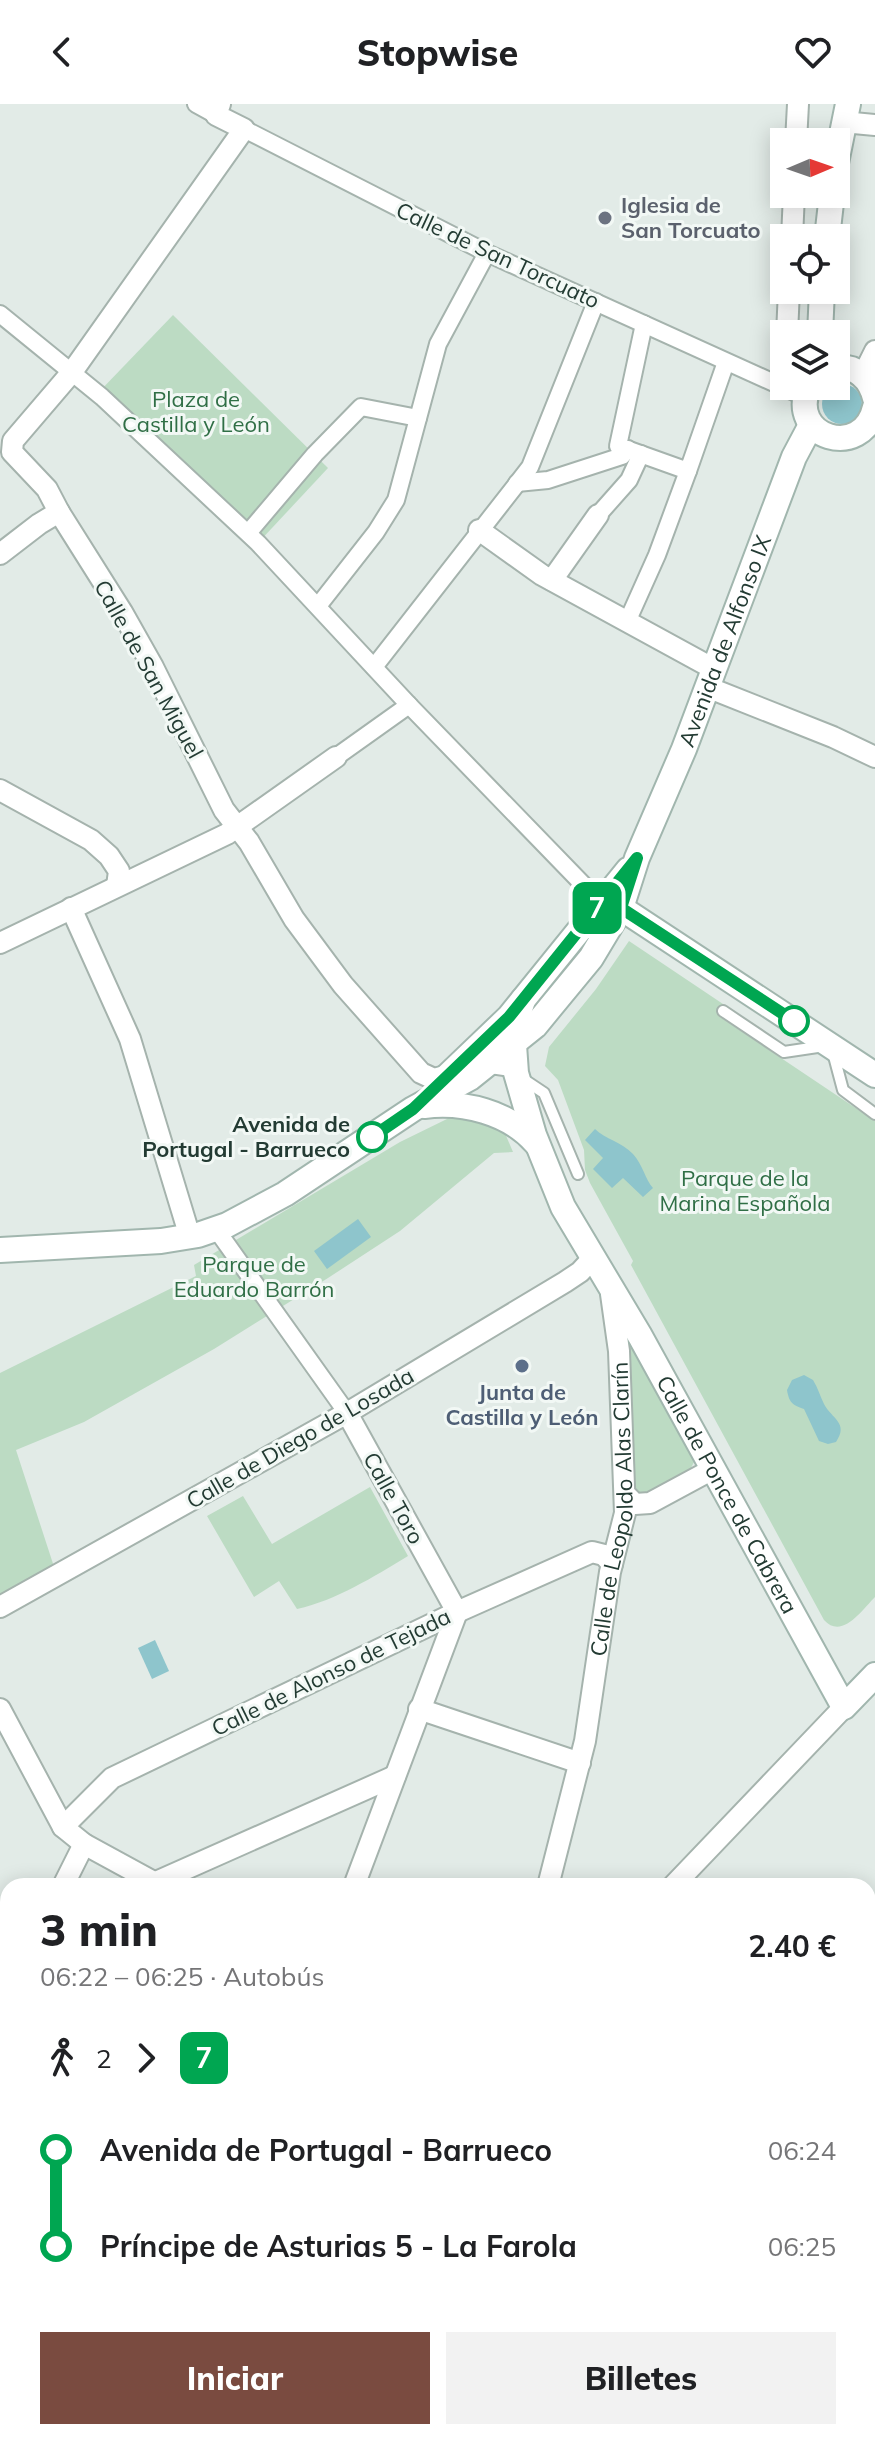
<!DOCTYPE html>
<html lang="es">
<head>
<meta charset="utf-8">
<style>
  body { margin:0; font-family:Mulish,sans-serif; background:#f2f2f2; color:#202124; height:100vh; display:flex; flex-direction:column; font-size:30px; white-space:nowrap }
  * { box-sizing:border-box; margin:0 }
  p { font-size:26px; color:#757577 }
  .icon { flex:none; width:44px; height:44px; fill:none; stroke:currentColor; stroke-width:2; stroke-linecap:round; stroke-linejoin:round }
  .map { position:relative; flex:1; overflow:hidden }
  .drawer { position:absolute; left:0px; top:1774px; width:876px; height:562px; display:flex; flex-direction:column; background:#fff; border-radius:24px 24px 0 0; box-shadow:0 4px 20px #0003 }
  .drawer>* { flex:none }
  .badge { padding:0 16px; border-radius:12px; font-size:28px; line-height:52px }
  .needle { width:52px; rotate:88deg }
  .fabs { position:absolute; left:770px; top:24px; display:grid; gap:16px }
  .fabs a { display:grid; place-items:center; width:80px; height:80px; border-radius:0px; background:#fff; box-shadow:0 4px 20px #0003; font-size:40px }
  .map>.badge { position:absolute; translate:-50% -50%; box-shadow:0 0 0 4px #fff }
  .legs { display:flex; align-items:center; gap:12px; height:88px; padding:0 40px; font-size:26px }
  .legs p { margin-inline-start:auto }
  .summary { display:flex; align-items:center; justify-content:space-between; height:136px; padding:0 40px }
  h1 { font-size:44px; font-weight:800; line-height:60px }
  .primary-button { display:flex; gap:16px; margin-top:auto; padding:16px 40px }
  .primary-button a { flex:1; height:92px; border-radius:0px; background:#7a4b40; color:#fff; font-size:32px; font-weight:800; line-height:92px; text-align:center }
  .primary-button a+a { background:#f2f2f2; color:#202124 }
  ul { padding:0 40px; list-style:none }
  li { display:flex; align-items:center; gap:28px; height:96px; font-size:30px }
  li i { display:grid; place-items:center; width:12px; height:100%; margin:0 10px; background:currentColor }
  li i::after { content:''; width:20px; height:20px; margin:-10px; border:6px solid; border-radius:50%; background:#fff }
  li p { margin-inline-start:auto }
  li:first-child i { background:linear-gradient(#0000 50%,currentColor 0) }
  li:last-child i { background:linear-gradient(currentColor 50%,#0000 0) }
  header { display:flex; justify-content:space-between; align-items:center; height:104px; padding:0 40px; background:#fff; font-size:36px; font-weight:800 }
  .map>svg:first-child { display:block }
  .green { fill:#bcdbc3 }
  .water { fill:#8ec5cc }
  .lines { fill:none; stroke-linecap:round; stroke-linejoin:round }
  .service-casing { stroke:#a5b3ad; stroke-width:14 }
  .pedestrian-casing { stroke:#a5b3ad; stroke-width:20 }
  .minor-casing { stroke:#a5b3ad; stroke-width:24 }
  .secondary-casing { stroke:#a1b6ae; stroke-width:28 }
  .service { stroke:#fff; stroke-width:10 }
  .pedestrian { stroke:#fff; stroke-width:16 }
  .minor { stroke:#fff; stroke-width:20 }
  .secondary { stroke:#fff; stroke-width:24 }
  .line-1-casing { stroke:#fff; stroke-width:18 }
  .line-1 { stroke:#00a651; stroke-width:12 }
  .worship-dot { fill:#6b7280; stroke:#f2f8f5; stroke-width:3 }
  .stop-1-dot { fill:#fff; stroke:#00a651; stroke-width:4 }
  .service-dot { fill:#5c6f8a; stroke:#f2f8f5; stroke-width:3 }
  .labels { text-anchor:middle; stroke-width:6; stroke-linejoin:round; paint-order:stroke }
  .worship-label { font-size:22px; font-weight:bold; fill:#5b616d; stroke:#f2f8f5; text-anchor:start }
  .street-label { font-size:22px; fill:#233b33; stroke:#f2f8f5 }
  .park-label { font-size:22px; fill:#306f46; stroke:#f2f8f5 }
  .stop-label { font-size:22px; font-weight:bold; fill:#233b33; stroke:#f2f8f5; text-anchor:end }
  .service-label { font-size:22px; font-weight:bold; fill:#4e5e75; stroke:#f2f8f5 }
</style>
</head>
<body>
<header><svg class="icon" aria-label="back" viewBox="0 0 24 24"><path d="M15 5l-7 7 7 7"/></svg>Stopwise<svg class="icon" aria-label="heart" viewBox="0 0 24 24"><path d="M12 20l-8-8c-3-5 5-10 8-4 3-6 11-1 8 4z"/></svg></header>
<div class="map">
<svg width="875" height="2335" viewBox="0 0 875 2335">
  <rect width="100%" height="100%" fill="#e2ebe7"/>
  <!-- green -->
  <g class="green">
    <polygon points="173,211 328,364 258,439 98,289"/>
    <path d="M 629,837 L 726,902 L 720,913 L 875,1017 L 875,1493 C 862,1506 842,1536 824,1516 L 631,1161 L 633,1157 L 590,1079 L 585,1066 L 584,1046 L 558,976 L 545,962 L 549,943 L 596,885 Z"/>
    <polygon points="449,1014 484,1018 504,1027 513,1048 494,1049 400,1127 328,1174 214,1245 84,1318 16,1346 57,1472 0,1503 0,1269 196,1172 194,1161 400,1038"/>
    <polygon points="630,1243 633,1244 694,1358 689,1368 640,1391 634,1387 633,1381"/>
    <path d="M 370,1383 L 408,1452 C 373,1473 337,1496 297,1505 L 279,1477 L 254,1493 L 207,1412 L 243,1392 L 272,1440 Z"/>
  </g>
  <!-- water -->
  <g class="water">
    <circle cx="842" cy="300" r="20"/>
    <path d="M 595,1025 C 605,1035 622,1038 633,1050 C 643,1061 645,1075 653,1084 L 643,1093 L 623,1074 L 612,1084 L 593,1065 L 603,1054 L 585,1036 Z"/>
    <polygon points="358,1115 371,1133 327,1165 314,1147"/>
    <path d="M 804,1271 L 813,1276 C 818,1284 820,1292 824,1300 C 832,1315 849,1319 836,1338 L 828,1340 L 819,1337 L 804,1305 C 792,1301 789,1298 787,1286 L 792,1276 Z"/>
    <polygon points="155,1536 169,1567 152,1575 138,1544"/>
  </g>
  <g class="lines">
    <!-- service casing -->
    <g class="service-casing">
      <g id="service">
        <polyline points="723,907 784,948 831,941 843,986 875,1010"/>
        <polyline points="490,964 511,967 544,989 578,1070"/>
        <polyline points="294,2335 299,2328"/>
      </g>
    </g>
    <!-- pedestrian casing -->
    <g class="pedestrian-casing">
      <g id="pedestrian">
        <polyline points="196,0 216,11"/>
        <polyline points="244,25 487,149 805,293"/>
        <polyline points="0,210 102,293 258,439 409,601 601,799"/>
        <polyline points="644,220 618,342 688,367 726,258"/>
        <polyline points="517,379 548,376 622,352 628,345"/>
        <polyline points="598,411 629,376 641,350"/>
        <polyline points="248,429 315,350 361,303 418,314"/>
        <polyline points="318,502 376,428 396,396 438,240 487,149"/>
        <polyline points="627,518 657,451 688,367"/>
        <polyline points="374,563 530,363 596,198"/>
        <polyline points="336,653 409,601"/>
        <polyline points="216,1125 347,1309"/>
      </g>
    </g>
    <!-- minor casing -->
    <g class="minor-casing">
      <g id="minor">
        <polyline points="220,0 216,11 244,25 72,268 13,337 12,348 47,385 59,408 122,508 153,563 224,706 249,738 294,815 343,881 421,969 434,975 449,971"/>
        <polyline points="843,18 875,21"/>
        <polyline points="796,38 798,0"/>
        <polyline points="792,134 794,90"/>
        <polyline points="787,230 789,186"/>
        <polyline points="866,274 868,261 875,247"/>
        <polyline points="479,426 542,471 714,565"/>
        <polyline points="0,450 39,420 59,408"/>
        <polyline points="552,476 598,411"/>
        <polyline points="707,583 833,633 875,653"/>
        <polyline points="0,686 91,736 109,752 119,767 117,782"/>
        <polyline points="71,804 130,935 190,1133"/>
        <polyline points="0,839 227,730 336,653"/>
        <polyline points="347,1309 457,1508 354,1782"/>
        <polyline points="625,1390 635,1400 650,1399 713,1365"/>
        <polyline points="0,1503 347,1309 565,1178 580,1168 593,1154"/>
        <polyline points="0,1605 63,1723 84,1740 161,1782"/>
        <polyline points="419,1605 580,1659"/>
        <polyline points="63,1723 112,1674 457,1508 592,1448 604,1451 612,1460"/>
        <polyline points="154,1779 395,1672"/>
        <polyline points="63,1782 84,1740"/>
        <path id="s1" d="M 548,1782 L 585,1637 L 610,1468 L 625,1409 L 619,1247 L 611,1190"/>
        <polyline points="673,1782 844,1603"/>
        <polyline points="0,1892 8,1896"/>
        <polyline points="868,2150 875,2153"/>
        <polyline points="0,2164 8,2166"/>
        <polyline points="0,2205 8,2181"/>
        <polyline points="457,2328 503,2335"/>
        <polyline points="147,2335 150,2328"/>
        <polyline points="821,2335 823,2328"/>
      </g>
    </g>
    <!-- secondary casing -->
    <g class="secondary-casing">
      <g id="secondary">
        <polyline points="836,59 848,0"/>
        <polyline points="827,134 832,90"/>
        <polyline points="820,230 822,186"/>
        <path d="M 836,263 C 857,262 870,274 875,294"/>
        <path d="M 809,282 C 786,334 863,357 875,303"/>
        <polyline points="621,804 875,971"/>
        <path id="s2" d="M 523,896 L 513,927 L 516,969 L 534,1031 L 563,1103 L 640,1232 L 844,1603 L 875,1571"/>
        <polyline points="438,981 509,913 628,766"/>
        <path d="M 424,1002 C 463,997 509,1008 536,1039"/>
        <path id="s3" d="M 0,1146 L 161,1137 L 198,1131 L 227,1121 L 285,1090 L 413,1005 L 470,974 L 535,922 L 591,854 L 621,804 L 637,754 L 684,645 L 794,353 L 811,321"/>
      </g>
    </g>
    <!-- service -->
    <use href="#service" class="service"/>
    <!-- pedestrian -->
    <use href="#pedestrian" class="pedestrian"/>
    <!-- minor -->
    <use href="#minor" class="minor"/>
    <!-- secondary -->
    <use href="#secondary" class="secondary"/>
  </g>
  <g class="lines">
    <!-- line-1 casing -->
    <g class="line-1-casing">
      <polyline id="line-1" points="372,1033 413,1005 509,913 637,754 621,804 794,917"/>
    </g>
    <!-- line-1 -->
    <use href="#line-1" class="line-1"/>
  </g>
  <!-- markers -->
  <circle class="worship-dot" cx="605" cy="114" r="8"/>
  <g class="stop-1-dot">
    <circle cx="794" cy="917" r="14"/>
    <circle cx="372" cy="1033" r="14"/>
  </g>
  <circle class="service-dot" cx="522" cy="1262" r="8"/>
  <g class="labels">
    <!-- worship labels -->
    <g class="worship-label">
      <text x="621" y="109">Iglesia de<tspan x="621" dy="25">San Torcuato</tspan></text>
    </g>
    <!-- street labels -->
    <g class="street-label">
      <text transform="translate(498 151) rotate(25)" y="8">Calle de San Torcuato</text>
      <text dy="8" stroke="none"><textPath href="#s3" startOffset="1030">Avenida de Alfonso IX</textPath></text>
      <text transform="translate(149 565) rotate(61)" y="8">Calle de San Miguel</text>
      <text transform="translate(300 1334) rotate(-30)" y="8">Calle de Diego de Losada</text>
      <text dy="8" stroke="none"><textPath href="#s2" startOffset="548">Calle de Ponce de Cabrera</textPath></text>
      <text transform="translate(394 1394) rotate(61)" y="8">Calle Toro</text>
      <text dy="8" stroke="none"><textPath href="#s1" startOffset="384">Calle de Leopoldo Alas Clarín</textPath></text>
      <text transform="translate(331 1568) rotate(-26)" y="8">Calle de Alonso de Tejada</text>
    </g>
    <!-- park labels -->
    <g class="park-label">
      <text x="196" y="303">Plaza de<tspan x="196" dy="25">Castilla y León</tspan></text>
      <text x="745" y="1082">Parque de la<tspan x="745" dy="25">Marina Española</tspan></text>
      <text x="254" y="1168">Parque de<tspan x="254" dy="25">Eduardo Barrón</tspan></text>
    </g>
    <!-- stop labels -->
    <g class="stop-label">
      <text x="350" y="1028">Avenida de<tspan x="350" dy="25">Portugal - Barrueco</tspan></text>
    </g>
    <!-- service labels -->
    <g class="service-label">
      <text x="522" y="1296">Junta de<tspan x="522" dy="25">Castilla y León</tspan></text>
    </g>
  </g>
</svg>
<div class="fabs">
<a><svg class="needle" viewBox="-14 -14 28 28"><path d="M0-13l5 13h-10z" fill="#e53935"/><path d="M0 13l5-13h-10z" fill="#757577"/></svg></a>
<a><svg class="icon" aria-label="locate" viewBox="0 0 24 24"><circle cx="12" cy="12" r="6"/><path d="M12 2v4M12 18v4M2 12h4M18 12h4"/></svg></a>
<a><svg class="icon" aria-label="layers" viewBox="0 0 24 24"><path d="M12 4l9 5-9 5-9-5zM3 14l9 5 9-5"/></svg></a>
</div>
<b class="badge" style="left:597px;top:804px;background:#00a651;color:#fff">7</b>
<section class="drawer">
<div class="summary"><div><h1>3 min</h1><p>06:22 – 06:25 · Autobús</p></div><b>2.40 €</b></div>
<div class="legs"><svg class="icon" aria-label="walk" viewBox="0 0 24 24"><circle cx="13" cy="4" r="2"/><path d="M13 8l-2 6 4 7M11 14l-3 7M7 12l3-4h3l4 4"/></svg>2<svg class="icon" aria-label="forward" viewBox="0 0 24 24"><path d="M9 5l7 7-7 7"/></svg><b class="badge" style="background:#00a651;color:#fff">7</b></div>
<ul>
<li><i style="color:#00a651"></i><b>Avenida de Portugal - Barrueco</b><p>06:24</p></li>
<li><i style="color:#00a651"></i><b>Príncipe de Asturias 5 - La Farola</b><p>06:25</p></li>
</ul>
<div class="primary-button"><a>Iniciar</a><a>Billetes</a></div>
</section>
</div>
</body>
</html>
